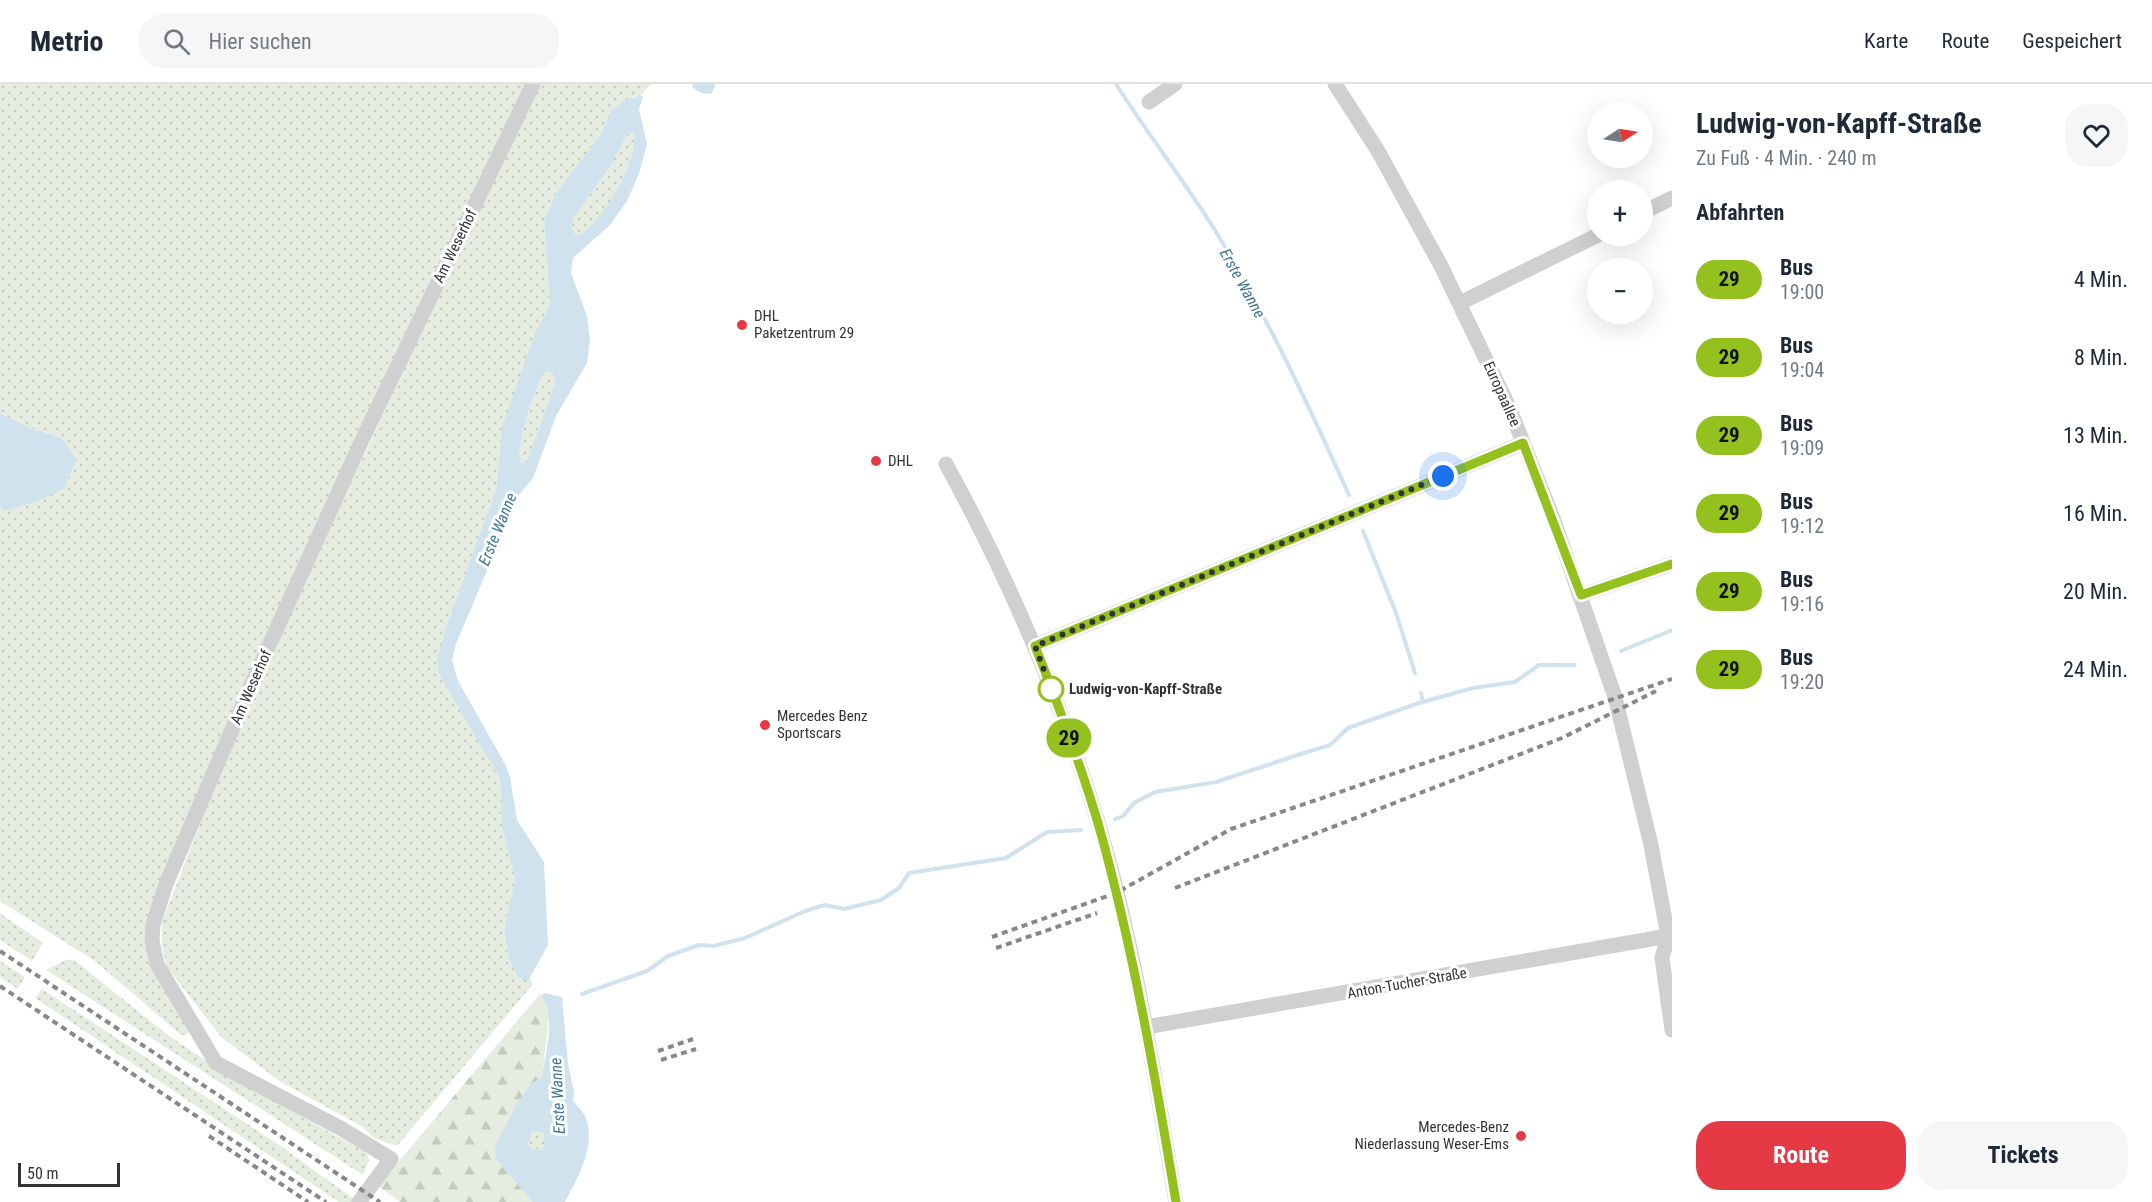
<!DOCTYPE html>
<html lang="de">
<head>
<meta charset="utf-8">
<style>
  body { margin:0; font-family:"Roboto Condensed",sans-serif; background:#f6f6f7; color:#1f2937; height:100vh; display:flex; flex-direction:column; font-size:22px; white-space:nowrap }
  * { box-sizing:border-box; margin:0 }
  p { font-size:20px; color:#747a83 }
  .icon { flex:none; width:33px; height:33px; fill:none; stroke:currentColor; stroke-width:2; stroke-linecap:round; stroke-linejoin:round }
  .map { position:relative; flex:1; overflow:hidden }
  .panel { display:flex; flex-direction:column; background:#fff; width:480px }
  .panel>* { flex:none }
  .badge { padding:0 12px; border-radius:20px; font-size:21px; line-height:39px }
  .needle { width:39px; rotate:78deg }
  .tools { position:absolute; left:1587px; top:18px; display:grid; gap:12px }
  .tools a { display:grid; place-items:center; width:66px; height:66px; border-radius:50%; background:#fff; box-shadow:0 6px 24px #0002; font-size:30px }
  .scale { position:absolute; left:18px; bottom:15px; width:102px; box-sizing:border-box; padding-left:6px; border:3px solid #333; border-top:0; font-size:16px; line-height:21px; white-space:nowrap; color:#333; -webkit-text-stroke:4px #fff; paint-order:stroke }
  .you { position:absolute; width:30px; height:30px; margin:-15px; border:4px solid #fff; border-radius:50%; background:#1a73e8; box-shadow:0 0 0 9px #1a73e833 }
  .map>.badge { position:absolute; translate:-50% -50%; box-shadow:0 0 0 3px #fff }
  h2 { padding:0 24px; font-size:22px; line-height:54px }
  .round { display:grid; place-items:center; flex:none; width:63px; height:63px; border-radius:24px; background:#f6f6f7 }
  .overview { display:flex; align-items:center; justify-content:space-between; height:102px; padding:0 24px }
  h1 { font-size:28px; font-weight:700; line-height:45px }
  .primary-button { display:flex; gap:12px; margin-top:auto; padding:12px 24px }
  .primary-button a { flex:1; height:69px; border-radius:24px; background:#e63946; color:#fff; font-size:24px; font-weight:700; line-height:69px; text-align:center }
  .primary-button a+a { background:#f6f6f7; color:#1f2937 }
  ul { padding:0; list-style:none }
  li { display:flex; align-items:center; gap:18px; height:78px; padding:0 24px }
  li div { flex:1 }
  li b { display:block; font-size:22px }
  li em { font-style:normal }
  li .badge { min-width:66px; font-weight:700; text-align:center }
  header { display:flex; align-items:center; gap:36px; box-sizing:border-box; height:84px; padding:0 30px; background:#fff; border-bottom:2px solid #e0e1e3 }
  header strong { font-size:28px }
  nav { display:flex; gap:33px; margin-inline-start:auto; font-size:21px }
  .search { width:420px; height:54px; background:#f6f6f7; display:flex; align-items:center; gap:15px; box-sizing:border-box; padding:0 21px; border-radius:24px; color:#747a83; font-size:22px }
  main { display:flex; flex:1; min-height:0 }
  .map>svg:first-child { display:block }
  .grass { fill:url(#grass-dots) }
  .forest { fill:url(#forest-firs) }
  .water { fill:#cfe2ee; fill-rule:evenodd }
  .lines { fill:none; stroke-linecap:round; stroke-linejoin:round }
  .stream { stroke:#cfe2ee; stroke-width:4 }
  .minor { stroke:#d0d0d0; stroke-width:15 }
  .rail { stroke:#888; stroke-width:4; stroke-dasharray:6 4.5; stroke-linecap:butt }
  .line-casing { stroke:#fff; stroke-width:14 }
  .line { stroke:#95c11f; stroke-width:9 }
  .walk { stroke:#333; stroke-width:6; stroke-dasharray:0 10.8 }
  .poi-dot { fill:#e63946; stroke:#fff; stroke-width:2 }
  .stop-dot { fill:#fff; stroke:#95c11f; stroke-width:3 }
  .labels { text-anchor:middle; stroke-width:6; stroke-linejoin:round; paint-order:stroke }
  .street-label { font-size:15px; fill:#333; stroke:#fff }
  .poi-label { font-size:15px; fill:#333; stroke:#fff; text-anchor:start }
  .stop-label { font-size:15px; font-weight:bold; fill:#333; stroke:#fff; text-anchor:start }
  .water-label { font-size:16px; font-style:italic; fill:#3f7597; stroke:#fff }
</style>
</head>
<body>
<header>
<strong>Metrio</strong>
<div class="search"><svg class="icon" aria-label="search" viewBox="0 0 24 24"><circle cx="10" cy="10" r="6"/><path d="M15 15l6 6"/></svg>Hier suchen</div>
<nav><a>Karte</a><a>Route</a><a>Gespeichert</a></nav>
</header>
<main>
<div class="map">
<svg width="1672" height="1118" viewBox="0 0 1672 1118">
  <defs>
    <pattern id="grass-dots" width="8" height="8" patternUnits="userSpaceOnUse" patternTransform="scale(1.5)"><rect width="8" height="8" fill="#e6ecdf"/><path d="M2 2h.1M6 6h.1" fill="none" stroke="#c6cbc0" stroke-width="1.8" stroke-linecap="round"/></pattern>
    <pattern id="forest-firs" width="22" height="20" patternUnits="userSpaceOnUse" patternTransform="scale(1.5)"><rect width="22" height="20" fill="#e6ecdf"/><path d="M5 1l3.5 6h-7zM16 11l3.5 6h-7z" fill="#c6cbc0"/></pattern>
  </defs>
  <rect width="100%" height="100%" fill="#fff"/>
  <!-- grass -->
  <g class="grass">
    <polygon points="0,0 528,0 360,350 148,852 193,944 186,951 181,951 95,877 0,817 0,423 5,427 38,417 62,354 30,344 0,329"/>
    <polygon points="538,0 651,0 641,11 639,10 612,27 602,49 556,109 544,137 550,222 536,246 527,273 497,402 445,546 440,592 500,695 502,743 515,795 504,846 509,876 518,893 530,895 533,900 397,1062 374,1054 363,1043 281,998 221,953 167,883 162,862 162,838 219,691 319,467"/>
    <path d="M 628,49 L 634,50 C 636,81 606,133 580,151 L 575,150 L 571,143 L 573,135 L 611,81 Z"/>
    <path d="M 549,288 L 555,291 L 554,301 L 528,376 L 522,381 L 519,377 C 521,346 530,317 544,289 Z"/>
    <polygon points="0,829 43,859 32,877 0,856"/>
    <polygon points="66,876 74,876 168,951 229,992 367,1069 369,1076 363,1091 46,886"/>
    <polygon points="0,877 25,893 18,905 0,893"/>
    <polygon points="42,905 279,1061 354,1115 352,1118 339,1118 35,914"/>
    <polygon points="532,1047 544,1048 544,1066 532,1065 528,1060"/>
  </g>
  <!-- forest -->
  <polygon class="forest" points="543,910 549,932 542,993 531,1000 496,1075 533,1118 400,1118 378,1102 539,911"/>
  <!-- water -->
  <g class="water">
    <polygon points="693,0 716,0 711,10 701,9 692,3"/>
    <path d="M 639,10 L 643,13 L 639,25 L 647,60 L 639,90 L 627,117 L 610,141 L 573,174 L 571,189 L 587,232 L 590,257 L 587,279 L 556,332 L 533,394 L 519,411 L 456,560 L 452,576 L 458,597 L 505,680 L 510,693 L 517,736 L 544,778 L 548,861 L 528,897 L 518,893 L 509,876 L 504,846 L 515,795 L 502,743 L 500,695 L 440,592 L 437,576 L 445,546 L 497,402 L 502,343 L 536,246 L 550,222 L 544,137 L 556,109 L 602,49 L 611,27 L 626,15 L 635,14 ZM 628,49 L 634,50 C 636,81 605,133 580,151 L 575,150 L 571,143 L 573,135 L 611,81 ZM 549,288 L 555,291 L 554,301 L 528,375 L 522,380 L 519,377 C 521,346 530,317 544,289 Z"/>
    <polygon points="0,329 30,344 62,354 76,375 65,404 38,417 5,427 0,423"/>
    <path d="M 545,909 L 562,913 L 568,980 L 574,1008 L 573,1017 C 576,1021 582,1026 585,1032 C 597,1060 578,1094 565,1118 L 533,1118 L 496,1075 L 495,1063 L 519,1016 L 531,1000 L 542,993 C 545,970 557,932 541,912 ZM 532,1047 L 544,1049 L 544,1066 L 532,1065 L 528,1060 Z"/>
  </g>
  <g class="lines">
    <!-- stream -->
    <g class="stream">
      <path d="M 1116,0 C 1147,49 1182,94 1213,143 C 1265,228 1308,320 1349,411"/>
      <polyline points="1363,447 1396,529 1415,589"/>
      <polyline points="1621,567 1672,546"/>
      <polyline points="1421,609 1423,618"/>
      <polyline points="1115,735 1123,732 1134,719 1155,708 1216,698 1304,669 1330,661 1348,644 1419,619 1473,604 1515,598 1539,581 1574,581"/>
      <polyline points="582,910 647,887 668,872 699,861 714,862 745,854 805,827 825,821 844,825 881,816 899,804 909,789 1006,774 1047,748 1081,746"/>
    </g>
    <!-- minor -->
    <g class="minor">
      <polyline points="1335,0 1378,67 1440,180 1509,323 1553,434 1615,613 1651,761 1668,852 1662,874 1672,946"/>
      <polyline points="1149,18 1175,0"/>
      <polyline points="1642,129 1672,114"/>
      <polyline points="1460,219 1598,151"/>
      <path d="M 946,380 C 1008,493 1059,611 1097,735 C 1135,860 1154,990 1176,1118"/>
      <polyline points="1581,511 1672,480"/>
      <polyline points="1035,562 1523,359"/>
      <polyline points="1146,943 1668,852"/>
      <polyline points="359,1118 391,1075 342,1045 216,979 157,880 152,856 153,841 166,800 252,599 363,354 533,0"/>
    </g>
    <!-- rail -->
    <g class="rail">
      <polyline points="1175,804 1562,654 1656,607"/>
      <polyline points="992,853 1116,809 1231,745 1672,595"/>
      <polyline points="996,864 1097,829"/>
      <polyline points="0,867 380,1118"/>
      <polyline points="0,902 326,1118"/>
      <polyline points="658,967 693,955"/>
      <polyline points="661,976 696,965"/>
      <polyline points="209,1052 308,1118"/>
    </g>
  </g>
  <g class="lines">
    <!-- line casing -->
    <g class="line-casing">
      <path id="line" d="M 1176,1118 C 1155,991 1133,863 1098,739 C 1080,679 1058,620 1035,562 L 1523,359 L 1581,511 L 1672,480"/>
    </g>
    <!-- line -->
    <use href="#line" class="line"/>
    <!-- walk -->
    <polyline class="walk" points="1051,605 1035,562 1443,392"/>
  </g>
  <!-- markers -->
  <g class="poi-dot">
    <circle cx="742" cy="241" r="6"/>
    <circle cx="876" cy="377" r="6"/>
    <circle cx="765" cy="641" r="6"/>
    <circle cx="1521" cy="1052" r="6"/>
  </g>
  <circle class="stop-dot" cx="1051" cy="605" r="12"/>
  <g class="labels">
    <!-- street labels -->
    <g class="street-label">
      <text transform="translate(455 162) rotate(-64)" y="5">Am Weserhof</text>
      <text transform="translate(1502 310) rotate(66)" y="5">Europaallee</text>
      <text transform="translate(251 603) rotate(-66)" y="5">Am Weserhof</text>
      <text transform="translate(1407 899) rotate(-10)" y="5">Anton-Tucher-Straße</text>
    </g>
    <!-- poi labels -->
    <g class="poi-label">
      <text x="754" y="237">DHL<tspan x="754" dy="17">Paketzentrum 29</tspan></text>
      <text x="888" y="382">DHL</text>
      <text x="777" y="637">Mercedes Benz<tspan x="777" dy="17">Sportscars</tspan></text>
      <text x="1509" y="1048" text-anchor="end">Mercedes-Benz<tspan x="1509" dy="17">Niederlassung Weser-Ems</tspan></text>
    </g>
    <!-- stop labels -->
    <g class="stop-label">
      <text x="1069" y="610">Ludwig-von-Kapff-Straße</text>
    </g>
    <!-- water labels -->
    <g class="water-label">
      <text transform="translate(1243 199) rotate(61)" y="6">Erste Wanne</text>
      <text transform="translate(497 445) rotate(-68)" y="6">Erste Wanne</text>
      <text transform="translate(557 1012) rotate(-93)" y="6">Erste Wanne</text>
    </g>
  </g>
</svg>
<div class="tools">
<a><svg class="needle" viewBox="-14 -14 28 28"><path d="M0-13l5 13h-10z" fill="#e53935"/><path d="M0 13l5-13h-10z" fill="#747a83"/></svg></a>
<a>+</a>
<a>−</a>
</div>
<div class="scale">50 m</div>
<div class="you" style="left:1443px;top:392px"></div>
<b class="badge" style="left:1069px;top:654px;background:#95c11f;color:#111">29</b>
</div>
<section class="panel">
<div class="overview"><div><h1>Ludwig-von-Kapff-Straße</h1><p>Zu Fuß · 4 Min. · 240 m</p></div><a class="round"><svg class="icon" aria-label="heart" viewBox="0 0 24 24"><path d="M12 20l-8-8c-3-5 5-10 8-4 3-6 11-1 8 4z"/></svg></a></div>
<h2>Abfahrten</h2>
<ul>
<li><span class="badge" style="background:#95c11f;color:#111">29</span><div><b>Bus</b><p>19:00</p></div><em>4 Min.</em></li>
<li><span class="badge" style="background:#95c11f;color:#111">29</span><div><b>Bus</b><p>19:04</p></div><em>8 Min.</em></li>
<li><span class="badge" style="background:#95c11f;color:#111">29</span><div><b>Bus</b><p>19:09</p></div><em>13 Min.</em></li>
<li><span class="badge" style="background:#95c11f;color:#111">29</span><div><b>Bus</b><p>19:12</p></div><em>16 Min.</em></li>
<li><span class="badge" style="background:#95c11f;color:#111">29</span><div><b>Bus</b><p>19:16</p></div><em>20 Min.</em></li>
<li><span class="badge" style="background:#95c11f;color:#111">29</span><div><b>Bus</b><p>19:20</p></div><em>24 Min.</em></li>
</ul>
<div class="primary-button"><a>Route</a><a>Tickets</a></div>
</section>
</main>
</body>
</html>
